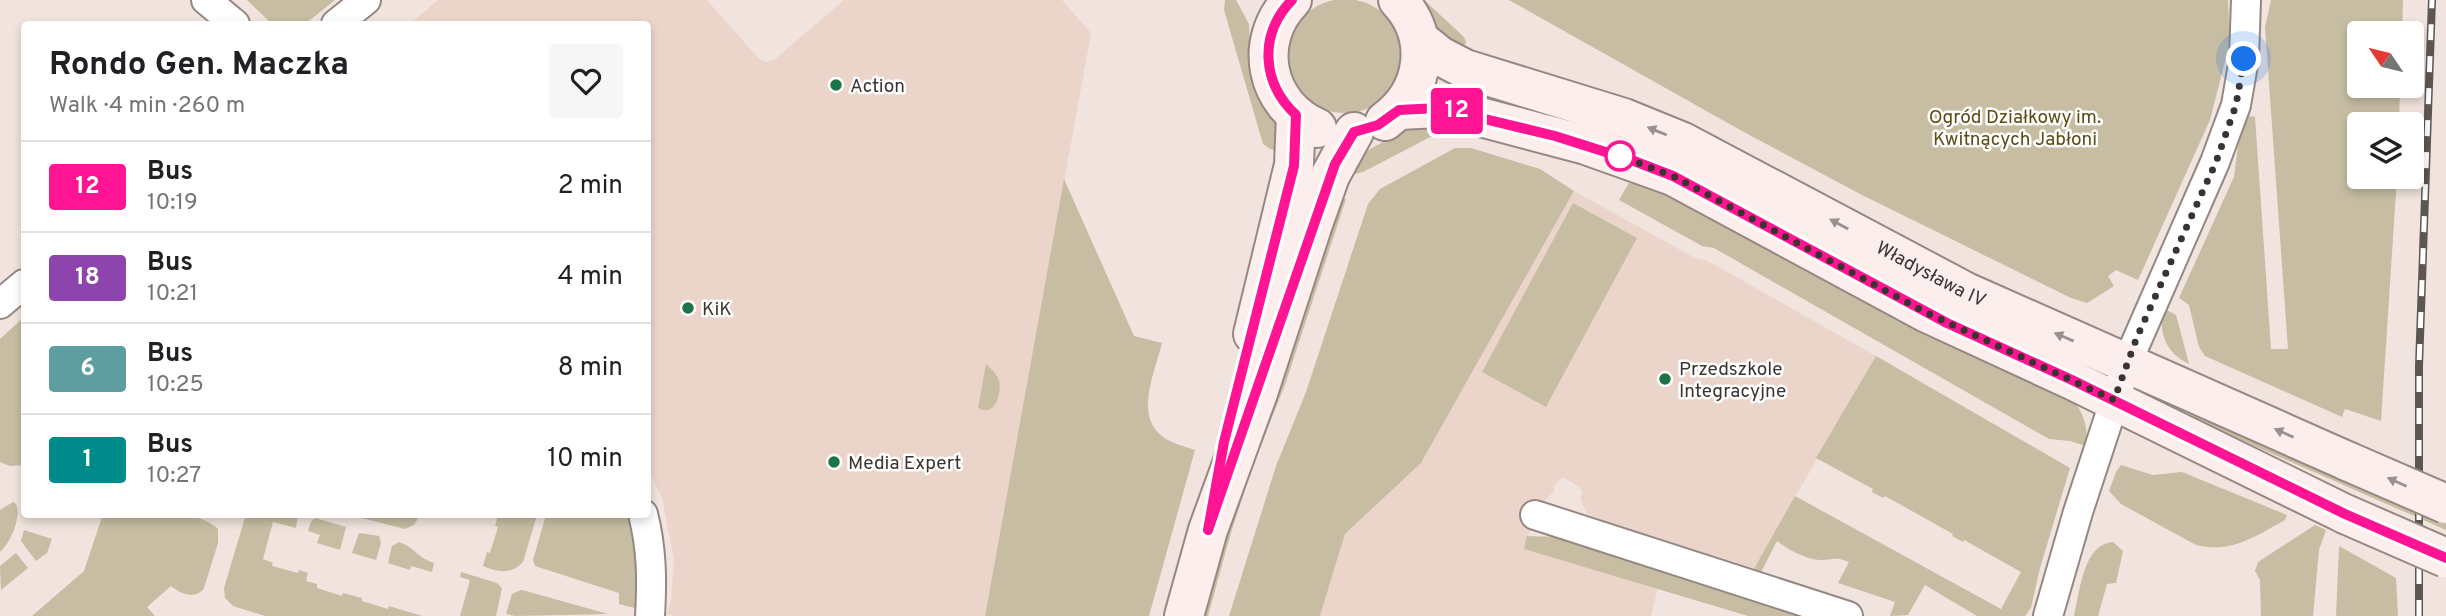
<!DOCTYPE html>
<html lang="en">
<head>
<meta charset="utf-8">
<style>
  body { margin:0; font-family:Overpass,sans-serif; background:#f6f6f6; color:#202124; height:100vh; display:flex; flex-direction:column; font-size:26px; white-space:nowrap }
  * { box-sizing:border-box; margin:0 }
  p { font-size:23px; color:#757577 }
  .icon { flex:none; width:38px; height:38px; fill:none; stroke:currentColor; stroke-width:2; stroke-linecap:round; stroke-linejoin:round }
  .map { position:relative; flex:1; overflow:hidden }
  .sheet { position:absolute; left:21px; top:21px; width:630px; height:497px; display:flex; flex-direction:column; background:#fff; border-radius:7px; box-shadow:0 4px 10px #0003 }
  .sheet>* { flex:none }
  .badge { padding:0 14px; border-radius:5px; font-size:24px; line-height:46px }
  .needle { width:46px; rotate:305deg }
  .tools { position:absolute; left:2347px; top:21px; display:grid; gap:14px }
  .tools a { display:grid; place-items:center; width:77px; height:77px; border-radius:7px; background:#fff; box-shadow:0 4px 10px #0003; font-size:35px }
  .you { position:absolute; width:35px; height:35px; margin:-18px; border:5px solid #fff; border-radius:50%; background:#1a73e8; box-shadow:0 0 0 10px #1a73e833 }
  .map>.badge { position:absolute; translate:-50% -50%; box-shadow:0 0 0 4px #fff }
  .round { display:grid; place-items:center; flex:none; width:74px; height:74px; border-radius:7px; background:#f6f6f6 }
  .summary { display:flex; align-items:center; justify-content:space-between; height:119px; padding:0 28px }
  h1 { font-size:33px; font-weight:700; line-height:52px }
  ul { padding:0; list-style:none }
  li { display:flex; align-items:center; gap:21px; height:91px; padding:0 28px; border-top:2px solid #e0e0e0 }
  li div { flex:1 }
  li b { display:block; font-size:26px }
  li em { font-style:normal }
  li .badge { min-width:77px; font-weight:700; text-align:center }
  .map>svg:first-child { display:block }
  .built { fill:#ebd5cb }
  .green { fill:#c7bda3 }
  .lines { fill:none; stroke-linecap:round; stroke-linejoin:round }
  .street-casing { stroke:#958882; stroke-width:32 }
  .secondary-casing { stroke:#958882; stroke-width:42 }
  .street { stroke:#fff; stroke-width:28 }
  .secondary { stroke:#fceeed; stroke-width:38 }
  .rail-casing { stroke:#5d5753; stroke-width:8 }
  .rail { stroke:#fff; stroke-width:5; stroke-dasharray:16; stroke-linecap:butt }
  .secondary-bridge-casing { stroke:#958882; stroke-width:42; stroke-linecap:butt }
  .secondary-bridge { stroke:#fceeed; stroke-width:38 }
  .oneway { fill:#9a918f }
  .line-casing { stroke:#fff; stroke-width:16 }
  .line { stroke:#ff1493; stroke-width:10 }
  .walk { stroke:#393431; stroke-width:7; stroke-dasharray:0 12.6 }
  .poi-dot { fill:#1d7447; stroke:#fff; stroke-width:2.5 }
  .stop-dot { fill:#fff; stroke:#ff1493; stroke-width:3.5 }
  .labels { text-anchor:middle; stroke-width:5; stroke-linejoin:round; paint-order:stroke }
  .poi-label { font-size:19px; fill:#393431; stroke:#fff; text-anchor:start }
  .park-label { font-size:19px; fill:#5d4a15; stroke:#fff }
  .street-label { font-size:19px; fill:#393431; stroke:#fff }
</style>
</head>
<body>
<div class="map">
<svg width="2446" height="616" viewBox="0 0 2446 616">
  <rect width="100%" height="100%" fill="#f1e3dd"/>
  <!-- built -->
  <g class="built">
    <polygon points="438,0 707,0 759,59 766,62 774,60 844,0 1062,0 1091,33 985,616 675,616 667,614 671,601 674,559 662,498 648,469 648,24 410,24"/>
    <polygon points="1574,191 1695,258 1706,260 1876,356 1751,574 1720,563 1704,553 1632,532 1587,514 1580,498 1583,493 1579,487 1563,477 1553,486 1555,491 1543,502 1539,501 1524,549 1658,587 1651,616 1320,616 1345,534 1421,463"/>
  </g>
  <!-- green -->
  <g class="green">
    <circle cx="1345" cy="56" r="57"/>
    <polygon points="247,0 335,0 305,24 272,24"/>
    <polygon points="1225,0 1236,0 1249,24 1251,65 1262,100 1276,124 1281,152 1270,149 1263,144 1224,10"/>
    <polygon points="1419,0 1424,0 1464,37 1466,42 1462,53 1436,30"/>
    <polygon points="1509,0 2228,0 2230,42 2210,120 2138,280 2116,270 2108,276 2114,286 2087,303 2071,298 1862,195 1742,131"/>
    <polygon points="2271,0 2403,0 2402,33 2359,33 2359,86 2400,86 2399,124 2359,124 2359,177 2397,177 2381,421 2345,409 2342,417 2205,356 2199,347 2189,305 2179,298 2234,177 2238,146 2246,119 2249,116 2255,117 2271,349 2288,349 2265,27"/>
    <polygon points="1443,123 1436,134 1363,172 1351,175 1356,160 1370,149 1409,128"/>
    <polygon points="1455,148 1471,148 1540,169 1574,191 1421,463 1345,534 1320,616 1229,616 1276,466 1306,392 1368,204 1380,189"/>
    <path d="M 1064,179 L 1134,336 L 1162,343 C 1154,376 1131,421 1170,441 C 1178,445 1187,447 1195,450 L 1149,616 L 985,616 Z"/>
    <path d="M 1629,183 L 1680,193 L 2067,394 C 2082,408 2089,425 2086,446 L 2070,441 L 2049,439 L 1714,248 L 1702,246 L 1619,200 Z"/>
    <polygon points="1337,196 1346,199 1285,385 1255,459 1230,536 1208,616 1197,616"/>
    <polygon points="1573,203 1637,238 1546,407 1482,372"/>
    <path d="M 2163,308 L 2176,315 L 2189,364 C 2166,353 2158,333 2163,308 Z"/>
    <polygon points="24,317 24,465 10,466 0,462 0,339"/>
    <path d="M 1876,356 L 2070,468 L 2040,568 L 2031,608 L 2025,616 L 1977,616 L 1925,585 L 1908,615 L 1890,616 L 1895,602 L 1838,583 L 1849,562 C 1834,556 1834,560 1820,560 C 1807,560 1787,549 1777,541 L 1760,574 L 1751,574 L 1795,496 L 2001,609 L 2021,572 L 1964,540 L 1963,542 L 1952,536 L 1953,534 L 1885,496 L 1883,498 L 1872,492 L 1873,489 L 1816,458 Z"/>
    <path d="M 986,364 C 990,368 996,373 998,378 C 1003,388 997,419 978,408 Z"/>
    <polygon points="2197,409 2446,518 2446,530 2193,419"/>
    <path d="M 2121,465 L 2153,475 L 2182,472 L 2287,515 L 2285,520 C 2256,536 2230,554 2196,545 L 2121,504 L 2109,491 L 2116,472 Z"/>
    <path d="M 13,502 L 16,504 C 22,517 10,543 0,552 L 0,510 Z"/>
    <polygon points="246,514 298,515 296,528 273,522 263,559 273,563 272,566 298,573 299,570 308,573 306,581 317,584 317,588 342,596 343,593 362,598 362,601 388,609 389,606 422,616 265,616 233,606 225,598 224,588"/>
    <path d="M 95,515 C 127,514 195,506 218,529 L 218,543 L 204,588 C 196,600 180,594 171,586 L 147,607 L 155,616 L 32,616 L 84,571 L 102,517 Z"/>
    <polygon points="350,515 420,514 420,515 414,525 405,529"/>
    <path d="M 498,515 L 537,515 L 523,562 C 511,575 497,572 483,566 L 487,552 L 490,553 L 498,527 L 495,526 Z"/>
    <polygon points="546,515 631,515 637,531 639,609 619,604 619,593 535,566 533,560"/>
    <polygon points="315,518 346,527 340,550 317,543 320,535 308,531 311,522"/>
    <polygon points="2315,525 2326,530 2319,550 2313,616 2261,616 2260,580 2255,571 2258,562"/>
    <polygon points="24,530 52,539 47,553 36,561 21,541"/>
    <polygon points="359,533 379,536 381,543 376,560 352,553"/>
    <polygon points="1527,536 1556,537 1802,615 1825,616 1748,616 1524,549"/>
    <path d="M 399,542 C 416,548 416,557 434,563 L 432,572 L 411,566 L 410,570 L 388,563 L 392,546 Z"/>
    <path d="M 2113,542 L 2123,551 L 2116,583 L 2107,584 L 2098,616 L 2074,616 C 2080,592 2083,544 2113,542 Z"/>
    <polygon points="2339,546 2396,578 2398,616 2336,616"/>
    <polygon points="16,553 28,568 1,590 0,566"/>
    <polygon points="461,572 497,583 502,588 496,616 460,616 470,580 460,577"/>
    <polygon points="521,590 526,591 608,614 515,616 506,614 512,594"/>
  </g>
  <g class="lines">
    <!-- street casing -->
    <g class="street-casing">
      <g id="street">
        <polyline points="206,0 235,24"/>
        <polyline points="336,24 366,0"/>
        <polyline points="0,304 24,284"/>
        <path d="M 643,514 C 652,549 652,581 650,616"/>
        <polyline points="1535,515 1848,616"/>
        <polyline points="2048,616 2078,512 2127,363 2215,162 2236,105 2244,59 2246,0"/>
      </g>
    </g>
    <!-- secondary casing -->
    <g class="secondary-casing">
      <g id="secondary">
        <path d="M 1292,0 C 1252,41 1265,105 1317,128"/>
        <path id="s1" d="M 1420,40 L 1440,56 L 1465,69 L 1624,118 L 1683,142 L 1966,292 L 2347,461"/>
        <polyline points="1399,110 1439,108 1454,110 1586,145 1673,176 1927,313 2072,380 2345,514"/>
        <path d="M 1385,121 C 1426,91 1433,37 1398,0"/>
        <polyline points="1253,334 1294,165 1296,115"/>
        <polyline points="1184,616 1208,530 1258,393 1312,227 1330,176 1354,132"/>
      </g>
    </g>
    <!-- street -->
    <use href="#street" class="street"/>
    <!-- secondary -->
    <use href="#secondary" class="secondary"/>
    <!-- rail casing -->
    <g class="rail-casing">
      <polyline id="rail" points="2419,616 2419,366 2432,0"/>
    </g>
    <!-- rail -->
    <use href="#rail" class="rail"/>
    <!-- secondary-bridge casing -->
    <g class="secondary-bridge-casing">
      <g id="secondary-bridge">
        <polyline points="2347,461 2446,504"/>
        <polyline points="2345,514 2446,558"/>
      </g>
    </g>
    <!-- secondary-bridge -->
    <use href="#secondary-bridge" class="secondary-bridge"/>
  </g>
  <!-- one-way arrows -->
  <defs><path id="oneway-solid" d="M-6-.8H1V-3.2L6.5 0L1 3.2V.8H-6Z" transform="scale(1.75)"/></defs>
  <g class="oneway">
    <use href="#oneway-solid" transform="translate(1657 131) rotate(-158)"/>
    <use href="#oneway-solid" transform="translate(1839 224) rotate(-152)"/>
    <use href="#oneway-solid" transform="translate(2064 337) rotate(-157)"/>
    <use href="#oneway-solid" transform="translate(2284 433) rotate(-156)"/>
    <use href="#oneway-solid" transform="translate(2397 482) rotate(-156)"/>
  </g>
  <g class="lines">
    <!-- line casing -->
    <g class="line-casing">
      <path id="line" d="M 1292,0 C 1258,35 1262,83 1296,115 L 1294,166 L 1224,442 L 1208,530 L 1335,164 L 1354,132 L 1378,125 L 1399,110 L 1439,108 L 1555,136 L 1634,161 L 1673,176 L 1947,323 L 2072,380 L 2345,514 L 2446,558"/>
    </g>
    <!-- line -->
    <use href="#line" class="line"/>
    <!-- walk -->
    <polyline class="walk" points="1620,156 1612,153 1673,176 1927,313 2114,400 2137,337 2216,162 2236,105 2244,59"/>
  </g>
  <!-- markers -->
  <g class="poi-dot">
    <circle cx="836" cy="85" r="7"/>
    <circle cx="688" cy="308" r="7"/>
    <circle cx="1665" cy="379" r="7"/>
    <circle cx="834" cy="462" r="7"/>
  </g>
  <circle class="stop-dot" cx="1620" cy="156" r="14"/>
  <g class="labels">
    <!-- poi labels -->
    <g class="poi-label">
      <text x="850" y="92">Action</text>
      <text x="702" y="315">KiK</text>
      <text x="1679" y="375">Przedszkole<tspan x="1679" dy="22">Integracyjne</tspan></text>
      <text x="848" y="469">Media Expert</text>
    </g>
    <!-- park labels -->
    <g class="park-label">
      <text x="2015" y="123">Ogród Działkowy im.<tspan x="2015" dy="22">Kwitnących Jabłoni</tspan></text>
    </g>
    <!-- street labels -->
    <g class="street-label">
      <text dy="7" stroke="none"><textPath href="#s1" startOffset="565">Władysława IV</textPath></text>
    </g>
  </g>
</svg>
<div class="tools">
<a><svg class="needle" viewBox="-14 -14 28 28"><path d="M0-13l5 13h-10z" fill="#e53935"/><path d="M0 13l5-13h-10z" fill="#757577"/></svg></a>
<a><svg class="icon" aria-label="layers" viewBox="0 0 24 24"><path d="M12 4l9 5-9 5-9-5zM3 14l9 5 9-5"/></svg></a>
</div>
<div class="you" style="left:2244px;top:59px"></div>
<b class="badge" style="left:1457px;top:111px;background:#ff1493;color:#fff">12</b>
<section class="sheet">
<div class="summary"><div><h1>Rondo Gen. Maczka</h1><p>Walk · 4 min · 260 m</p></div><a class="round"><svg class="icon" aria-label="heart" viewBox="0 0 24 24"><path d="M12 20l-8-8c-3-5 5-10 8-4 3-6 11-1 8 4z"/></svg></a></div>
<ul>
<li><span class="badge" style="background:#ff1493;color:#fff">12</span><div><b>Bus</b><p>10:19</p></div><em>2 min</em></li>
<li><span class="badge" style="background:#8e44ad;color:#fff">18</span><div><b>Bus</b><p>10:21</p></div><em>4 min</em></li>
<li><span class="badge" style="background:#5f9ea0;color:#fff">6</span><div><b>Bus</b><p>10:25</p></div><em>8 min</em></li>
<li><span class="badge" style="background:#008b8b;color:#fff">1</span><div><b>Bus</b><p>10:27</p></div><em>10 min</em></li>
</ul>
</section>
</div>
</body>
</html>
